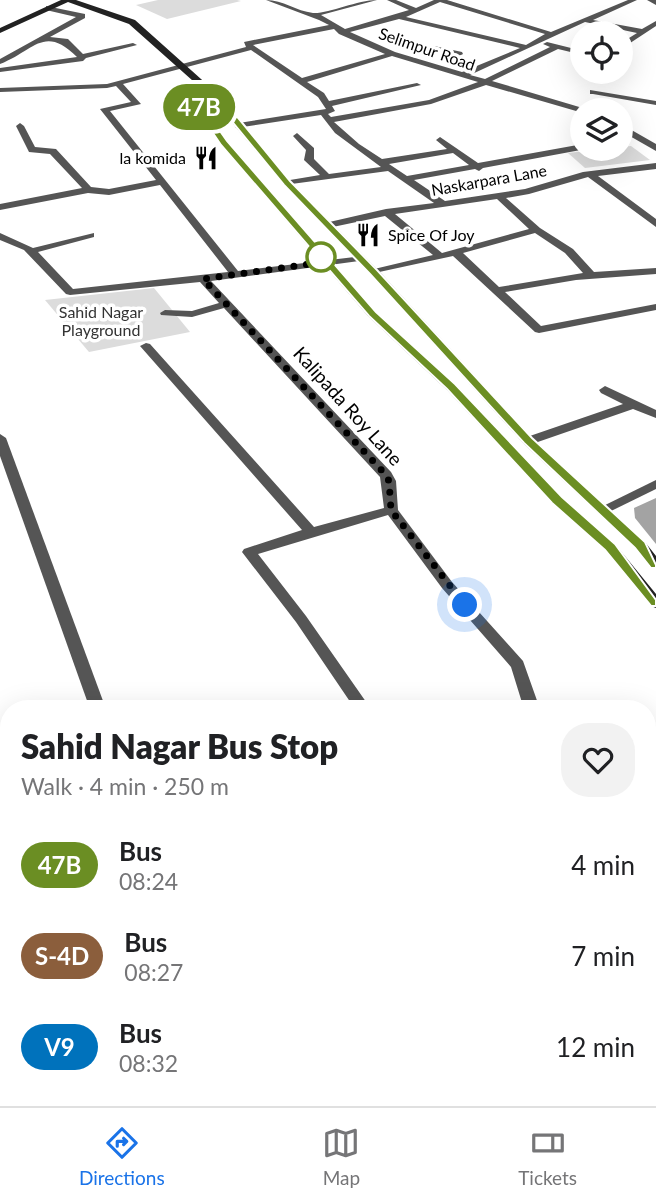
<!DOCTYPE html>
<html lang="en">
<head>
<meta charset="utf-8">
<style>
  body { margin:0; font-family:Lato,sans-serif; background:#f2f2f2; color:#202124; height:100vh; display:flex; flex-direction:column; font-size:26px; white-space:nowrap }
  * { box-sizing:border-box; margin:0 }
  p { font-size:23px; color:#757577 }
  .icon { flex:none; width:38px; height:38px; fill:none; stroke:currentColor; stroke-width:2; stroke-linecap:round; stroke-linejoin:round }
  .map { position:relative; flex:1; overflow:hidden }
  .sheet { position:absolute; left:0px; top:700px; width:656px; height:406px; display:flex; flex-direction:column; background:#fff; border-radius:28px 28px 0 0; box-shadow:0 7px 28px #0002 }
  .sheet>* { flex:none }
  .badge { padding:0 14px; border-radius:23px; font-size:24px; line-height:46px }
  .controls { position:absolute; left:570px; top:21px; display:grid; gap:14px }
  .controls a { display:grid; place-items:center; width:63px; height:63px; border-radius:50%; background:#fff; box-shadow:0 7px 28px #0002; font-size:35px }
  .you { position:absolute; width:35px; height:35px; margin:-18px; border:5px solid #fff; border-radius:50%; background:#1a73e8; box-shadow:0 0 0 10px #1a73e833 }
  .map>.badge { position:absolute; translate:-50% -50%; box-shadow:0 0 0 4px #fff }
  .round { display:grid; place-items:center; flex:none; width:74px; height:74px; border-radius:28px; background:#f2f2f2 }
  .head { display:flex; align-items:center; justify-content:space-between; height:119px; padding:0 21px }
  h1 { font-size:33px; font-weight:800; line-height:52px }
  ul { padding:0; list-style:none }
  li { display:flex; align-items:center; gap:21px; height:91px; padding:0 21px }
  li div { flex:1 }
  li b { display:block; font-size:26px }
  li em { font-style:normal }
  li .badge { min-width:77px; font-weight:700; text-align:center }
  .tab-bar { display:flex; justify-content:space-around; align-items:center; height:98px; border-top:2px solid #e0e0e0; background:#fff; font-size:19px; color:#757577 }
  .tab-bar a { display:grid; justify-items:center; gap:4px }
  .tab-bar .current { color:#1a73e8 }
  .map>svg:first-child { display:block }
  .green { fill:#dcdcdc }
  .water { fill:#a3a3a3 }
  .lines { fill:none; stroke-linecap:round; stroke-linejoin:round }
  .street { fill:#555; fill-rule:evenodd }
  .secondary { fill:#222; fill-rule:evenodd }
  .line { fill:#6b8e23; stroke:#fff; stroke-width:2 }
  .walk { stroke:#000; stroke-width:7; stroke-dasharray:0 12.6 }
  .stop-dot { fill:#fff; stroke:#6b8e23; stroke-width:3.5 }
  .labels { text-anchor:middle; stroke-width:7; stroke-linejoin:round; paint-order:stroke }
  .far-street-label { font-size:16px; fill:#000; stroke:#fff }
  .far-poi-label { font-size:16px; fill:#000; stroke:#fff; text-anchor:end }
  .far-park-label { font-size:16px; fill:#333; stroke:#fff }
  .street-label { font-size:19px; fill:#000; stroke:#fff }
</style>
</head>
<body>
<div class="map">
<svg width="656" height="1106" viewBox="0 0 656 1106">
  <rect width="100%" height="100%" fill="#fff"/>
  <!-- green -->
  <g class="green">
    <polygon points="158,0 237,0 241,1 167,19 136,5"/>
    <polygon points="631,146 650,160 585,168 568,153"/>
    <polygon points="154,288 190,332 89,352 45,300"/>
  </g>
  <!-- water -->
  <g class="water">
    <polygon points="656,498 656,544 635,518 634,508"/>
    <polygon points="214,1097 366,1097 367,1103 363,1106 214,1106"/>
  </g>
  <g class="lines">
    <!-- street -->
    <g class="street">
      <path d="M 266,0 C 283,0 296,11 313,13 C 328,14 357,0 377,0 L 321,15 L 345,29 L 409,10 L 387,0 L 396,0 L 416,8 L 434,0 L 447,0 L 551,32 L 628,0 L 637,0 L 593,20 L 642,29 L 656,21 L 656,26 L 621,49 L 621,43 L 637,33 L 585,22 L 470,75 L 485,79 L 550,47 L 543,44 L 547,42 L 583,51 L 583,55 L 558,49 L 492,81 L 586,109 L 583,110 L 583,113 L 486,85 L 431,104 L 334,122 L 359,144 L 382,159 L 447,149 L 436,140 L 440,137 L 478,163 L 583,144 L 583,149 L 586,149 L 483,168 L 479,171 L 475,169 L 414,180 L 445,201 L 525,189 L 583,172 L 656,163 L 656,169 L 598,176 L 656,219 L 656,227 L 588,177 L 529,194 L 506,198 L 540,228 L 573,249 L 594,272 L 656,268 L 656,274 L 576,280 L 505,292 L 541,326 L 656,304 L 656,310 L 539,333 L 535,332 L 453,256 L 370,274 L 370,270 L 433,255 L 385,216 L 328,228 L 325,227 L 325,223 L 386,209 L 434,203 L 388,171 L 284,185 L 284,181 L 320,175 L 304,160 L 306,150 L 293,136 L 297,133 L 314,148 L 314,159 L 329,174 L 381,167 L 335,133 L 321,115 L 236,128 L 235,126 L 239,123 L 326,109 L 318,97 L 251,50 L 123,84 L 141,104 L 110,111 L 238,271 L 363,256 L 364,258 L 359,261 L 211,281 L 391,472 L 396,481 L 398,510 L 452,582 L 523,661 L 540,709 L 524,709 L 511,667 L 442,588 L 388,515 L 258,554 L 306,616 L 371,709 L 355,709 L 296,622 L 242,552 L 244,549 L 302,530 L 140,346 L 146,343 L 150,344 L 314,527 L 384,508 L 380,477 L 224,308 L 192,317 L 161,315 L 160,313 L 165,310 L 192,311 L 219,303 L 200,282 L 70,295 L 66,294 L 24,250 L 0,240 L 0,233 L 33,248 L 94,233 L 94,237 L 38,252 L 73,289 L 228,272 L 160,185 L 109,195 L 88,193 L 0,210 L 0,204 L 82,188 L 50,154 L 29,152 L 16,126 L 20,123 L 24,126 L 35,147 L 56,149 L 91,187 L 109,189 L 156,180 L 100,109 L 131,102 L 116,86 L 107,88 L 0,92 L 0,88 L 107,84 L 246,47 L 244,42 L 329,25 L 319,20 ZM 440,2 L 545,34 L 526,45 L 406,17 ZM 399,19 L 520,48 L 462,72 L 395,52 L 350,32 ZM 334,29 L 339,34 L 385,54 L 302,78 L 253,45 ZM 392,56 L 478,82 L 429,100 L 331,117 L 328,114 L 335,111 L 332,106 L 421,85 L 417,83 L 329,101 L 324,93 L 307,82 ZM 453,153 L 469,165 L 407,176 L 389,164 ZM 497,199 L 529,229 L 442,253 L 395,214 ZM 535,233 L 565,253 L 583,273 L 499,287 L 463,253 Z"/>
      <polygon points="647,0 656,0 656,5"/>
      <path d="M 46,6 L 85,14 L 85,18 L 50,37 L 68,39 L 83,54 L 133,43 L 137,45 L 86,58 L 83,61 L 0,72 L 0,68 L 77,57 C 44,24 34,51 0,64 L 0,59 L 76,17 L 46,10 Z"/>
      <polygon points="415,42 462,52 463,54 459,56 412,46 412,42"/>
      <polygon points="590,90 656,101 656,105 593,94 590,94"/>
      <polygon points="621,124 656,144 656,151 621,131"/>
      <polygon points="605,386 656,410 656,418 633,409 532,444 528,445 522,441 524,438 623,404 601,393 599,390"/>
      <polygon points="0,434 6,438 106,709 90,709 0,456"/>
      <polygon points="656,480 656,489 607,513 602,514 595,510"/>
      <polygon points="656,731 656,743 648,746 648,734"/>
      <polygon points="648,758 656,762 656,778 648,774"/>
      <polygon points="0,786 6,788 9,793 9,830 3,829 0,823"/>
      <polygon points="648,859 656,863 656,882 648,878"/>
      <polygon points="656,951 656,968 648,971 648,954"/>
      <polygon points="656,1087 656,1106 632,1106 636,1099 648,1097 648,1090"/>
    </g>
    <!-- secondary -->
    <polygon class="secondary" points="61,0 76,0 135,20 220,96 290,181 378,270 532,438 645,542 656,556 656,569 651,568 635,548 524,444 370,274 284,185 208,94 203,104 204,108 227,141 376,312 455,384 562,497 615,544 656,594 656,608 651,606 605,550 552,503 447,390 368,316 221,145 196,108 195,104 202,89 129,24 68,2 0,33 0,28"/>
  </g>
  <!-- line -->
  <polygon class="line" points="206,87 226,103 290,181 377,270 532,438 645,542 656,565 656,568 651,568 635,548 524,443 370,274 284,185 220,107 207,95 203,104 204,108 227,141 376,312 455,384 562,497 615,544 656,600 656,606 651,606 605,550 552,503 447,389 369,316 221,145 196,108 195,104"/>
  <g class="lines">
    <!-- walk -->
    <polyline class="walk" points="321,257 325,262 203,279 386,475 389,481 391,510 465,605"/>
  </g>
  <!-- icons -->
  <defs>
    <g id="restaurant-bare" transform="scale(1.89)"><path d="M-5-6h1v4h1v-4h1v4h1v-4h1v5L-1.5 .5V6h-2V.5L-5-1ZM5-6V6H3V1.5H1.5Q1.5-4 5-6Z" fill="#000" stroke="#fff" stroke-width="2.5" paint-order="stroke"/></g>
  </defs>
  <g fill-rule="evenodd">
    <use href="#restaurant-bare" x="206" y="158"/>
    <use href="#restaurant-bare" x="368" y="235"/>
  </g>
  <!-- markers -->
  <circle class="stop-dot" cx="321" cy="257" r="14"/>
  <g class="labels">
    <!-- far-street labels -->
    <g class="far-street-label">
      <text transform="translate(427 49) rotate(19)" y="6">Selimpur Road</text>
      <text transform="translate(489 180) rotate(-10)" y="6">Naskarpara Lane</text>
    </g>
    <!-- far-poi labels -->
    <g class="far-poi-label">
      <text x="186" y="164">la komida</text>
      <text x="388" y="241" text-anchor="start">Spice Of Joy</text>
    </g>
    <!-- far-park labels -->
    <g class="far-park-label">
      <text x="101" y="318">Sahid Nagar<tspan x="101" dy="18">Playground</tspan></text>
    </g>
    <!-- street labels -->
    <g class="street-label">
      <text transform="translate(348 406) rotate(48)" y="7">Kalipada Roy Lane</text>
    </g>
  </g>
</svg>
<div class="controls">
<a><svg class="icon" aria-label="locate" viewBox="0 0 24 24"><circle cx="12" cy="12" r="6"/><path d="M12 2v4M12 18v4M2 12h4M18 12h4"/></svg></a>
<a><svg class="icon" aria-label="layers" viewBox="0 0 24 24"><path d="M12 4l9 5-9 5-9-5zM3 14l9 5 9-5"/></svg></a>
</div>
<div class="you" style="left:465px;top:605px"></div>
<b class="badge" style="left:199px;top:107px;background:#6b8e23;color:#fff">47B</b>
<section class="sheet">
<div class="head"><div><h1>Sahid Nagar Bus Stop</h1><p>Walk · 4 min · 250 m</p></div><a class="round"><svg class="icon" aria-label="heart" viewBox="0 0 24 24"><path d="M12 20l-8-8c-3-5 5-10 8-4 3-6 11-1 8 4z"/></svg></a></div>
<ul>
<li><span class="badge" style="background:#6b8e23;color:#fff">47B</span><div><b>Bus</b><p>08:24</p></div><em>4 min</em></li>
<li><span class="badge" style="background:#8b5e3c;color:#fff">S-4D</span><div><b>Bus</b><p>08:27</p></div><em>7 min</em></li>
<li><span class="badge" style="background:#0072bc;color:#fff">V9</span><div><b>Bus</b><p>08:32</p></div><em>12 min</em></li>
</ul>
</section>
</div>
<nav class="tab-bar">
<a class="current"><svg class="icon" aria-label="directions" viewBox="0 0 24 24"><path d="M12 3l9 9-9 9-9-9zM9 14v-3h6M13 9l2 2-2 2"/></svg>Directions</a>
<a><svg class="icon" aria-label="map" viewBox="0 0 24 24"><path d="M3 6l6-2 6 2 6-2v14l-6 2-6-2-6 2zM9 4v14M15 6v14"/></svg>Map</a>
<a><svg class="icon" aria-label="tickets" viewBox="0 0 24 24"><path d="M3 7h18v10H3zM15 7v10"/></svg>Tickets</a>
</nav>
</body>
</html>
